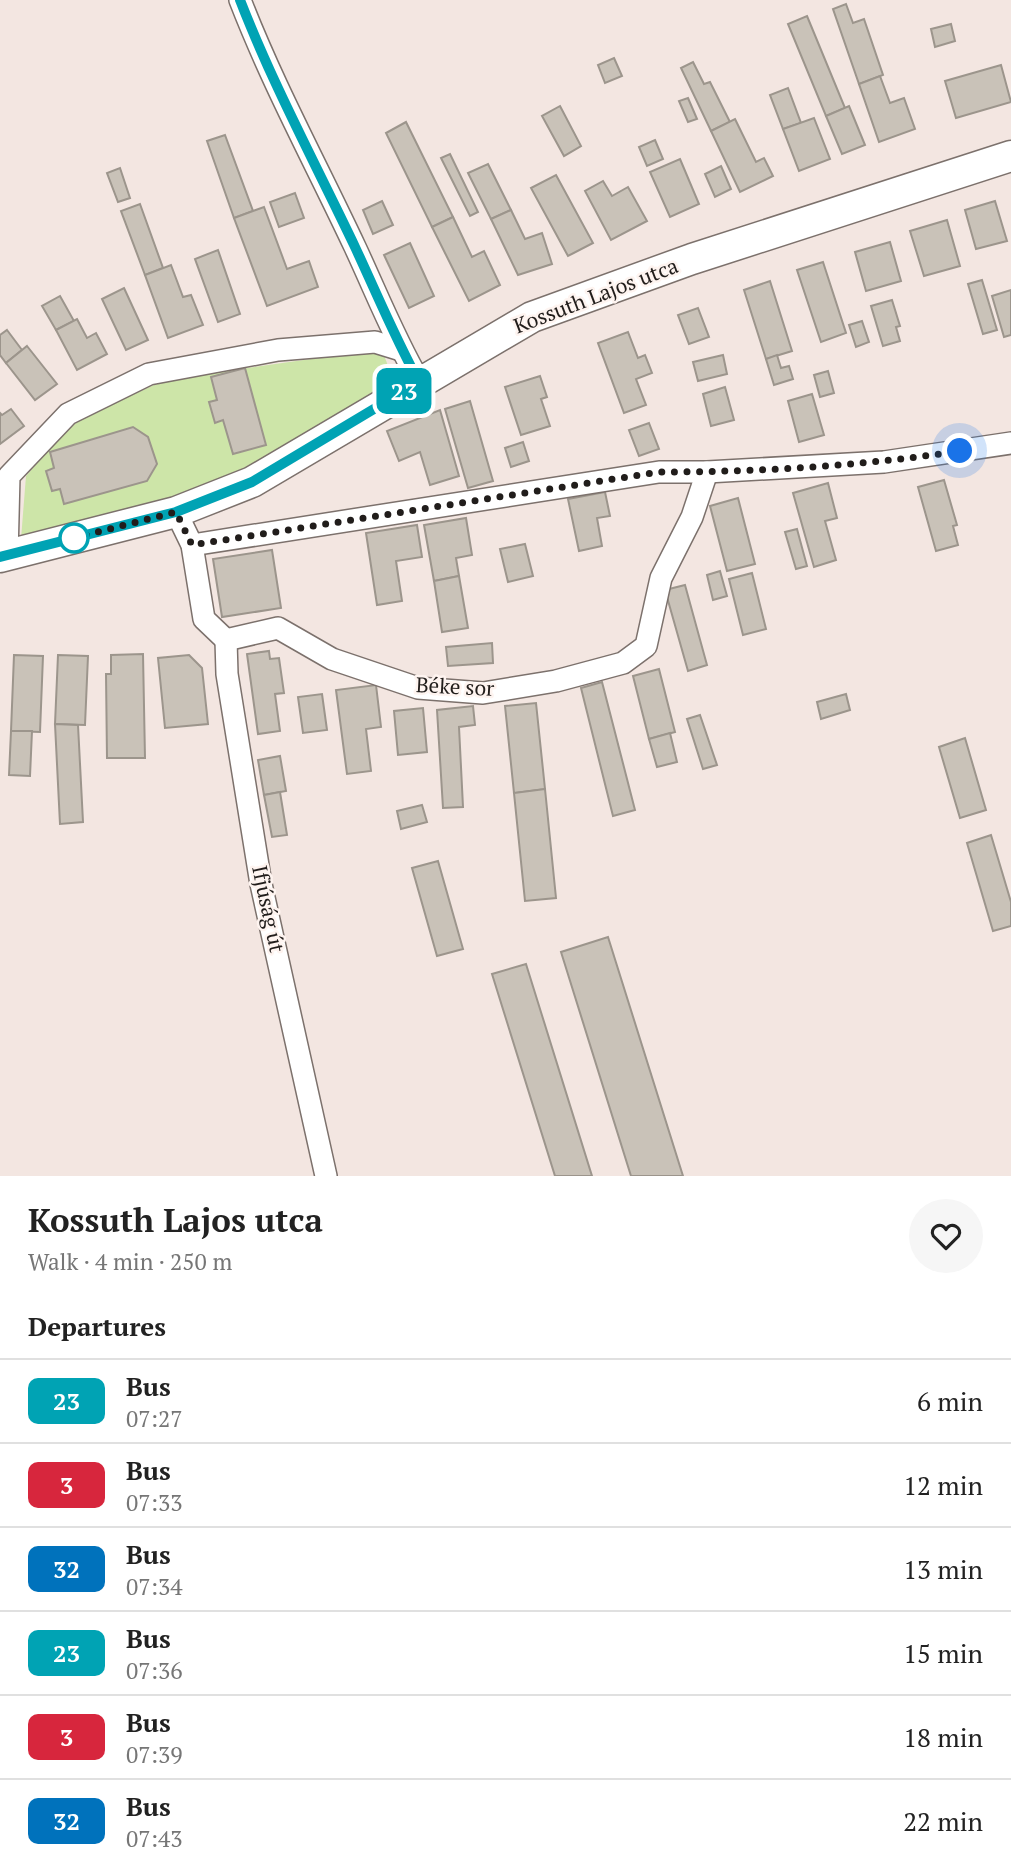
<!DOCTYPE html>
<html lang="en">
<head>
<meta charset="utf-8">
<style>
  body { margin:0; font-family:"PT Serif",serif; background:#f6f6f6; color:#222; height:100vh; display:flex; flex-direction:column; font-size:26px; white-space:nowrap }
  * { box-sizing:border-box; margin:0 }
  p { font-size:23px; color:#767676 }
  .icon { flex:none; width:38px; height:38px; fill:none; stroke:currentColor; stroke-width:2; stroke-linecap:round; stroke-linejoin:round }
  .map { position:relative; height:1176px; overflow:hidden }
  .panel { display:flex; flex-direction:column; background:#fff; flex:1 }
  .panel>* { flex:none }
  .badge { padding:0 14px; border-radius:10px; font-size:24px; line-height:46px }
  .you { position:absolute; width:35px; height:35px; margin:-18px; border:5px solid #fff; border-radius:50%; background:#1a73e8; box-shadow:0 0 0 10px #1a73e833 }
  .map>.badge { position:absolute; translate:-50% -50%; box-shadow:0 0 0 4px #fff }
  h2 { padding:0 28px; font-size:26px; line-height:63px }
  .round { display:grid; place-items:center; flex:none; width:74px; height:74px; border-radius:37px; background:#f6f6f6 }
  .head { display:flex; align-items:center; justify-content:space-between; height:119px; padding:0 28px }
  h1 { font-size:33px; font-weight:700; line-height:52px }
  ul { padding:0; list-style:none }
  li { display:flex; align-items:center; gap:21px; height:84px; padding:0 28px; border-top:2px solid #e0e0e0 }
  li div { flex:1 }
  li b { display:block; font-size:26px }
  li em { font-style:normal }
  li .badge { min-width:77px; font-weight:700; text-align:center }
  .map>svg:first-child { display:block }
  .green { fill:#cde5a8 }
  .building { fill:#c9c2b8; stroke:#9c958c; stroke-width:2 }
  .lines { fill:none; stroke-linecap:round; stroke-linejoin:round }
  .street-casing { stroke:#7c716c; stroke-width:24 }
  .secondary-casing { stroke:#7c716c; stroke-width:33 }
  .street { stroke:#fff; stroke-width:21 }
  .secondary { stroke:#fff; stroke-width:30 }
  .line-casing { stroke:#fff; stroke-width:16 }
  .line { stroke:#00a3b4; stroke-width:10 }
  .walk { stroke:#211d1b; stroke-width:7; stroke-dasharray:0 12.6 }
  .stop-dot { fill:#fff; stroke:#00a3b4; stroke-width:3.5 }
  .labels { text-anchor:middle; stroke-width:5; stroke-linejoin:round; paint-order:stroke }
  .street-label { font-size:21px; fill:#211d1b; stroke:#fef4f0 }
</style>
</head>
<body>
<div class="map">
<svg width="1011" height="1176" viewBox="0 0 1011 1176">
  <rect width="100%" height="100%" fill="#f3e6e1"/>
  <!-- green -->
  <polygon class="green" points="367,351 384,355 388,366 370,399 251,473 175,503 21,539 26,476 49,449 80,419 154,385 191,376"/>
  <!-- building -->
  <g class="building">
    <polygon points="846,4 853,23 864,19 883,75 859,84 833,9"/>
    <polygon points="807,16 845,108 826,116 788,24"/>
    <polygon points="951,24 955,41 935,47 931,29"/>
    <polygon points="614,58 622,76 605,83 598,65"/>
    <polygon points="693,62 704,84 710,82 730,122 711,131 681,68"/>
    <polygon points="1001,65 1011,102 956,118 945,81"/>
    <polygon points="880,76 890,103 904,98 915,129 879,142 859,84"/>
    <polygon points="788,88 801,123 783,129 770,95"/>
    <polygon points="688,98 697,119 688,122 679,101"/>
    <polygon points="560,106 581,146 564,156 542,116"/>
    <polygon points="849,106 865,145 842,154 826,116"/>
    <polygon points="814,118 830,159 799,171 783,129"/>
    <polygon points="735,119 756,162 764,158 773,176 740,192 711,131"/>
    <polygon points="406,122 453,217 432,227 386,133"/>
    <polygon points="225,135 253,211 234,218 207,141"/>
    <polygon points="655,140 663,159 647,166 639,147"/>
    <polygon points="450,154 478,212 470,216 441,158"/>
    <polygon points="680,159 699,204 670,217 650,172"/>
    <polygon points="488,164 511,210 491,219 468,173"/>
    <polygon points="721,166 731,189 715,197 705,174"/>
    <polygon points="120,168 130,198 118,202 107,173"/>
    <polygon points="556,175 593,243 568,256 531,188"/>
    <polygon points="603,181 612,196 628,187 647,221 611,240 585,191"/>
    <polygon points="295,193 304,218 279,227 270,202"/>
    <polygon points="382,201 393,225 373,234 363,210"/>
    <polygon points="995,201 1007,241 976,249 965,210"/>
    <polygon points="140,204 163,268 145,275 121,211"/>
    <polygon points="264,207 287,269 309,261 318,287 267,306 234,218"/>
    <polygon points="511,210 525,239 542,233 552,264 518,275 491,219"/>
    <polygon points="453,217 472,257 484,251 500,285 469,301 432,227"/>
    <polygon points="947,220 960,266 924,276 910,231"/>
    <polygon points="890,242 901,281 866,291 855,252"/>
    <polygon points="410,243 434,296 409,308 384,255"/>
    <polygon points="218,250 240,314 218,322 195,259"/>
    <polygon points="823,262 846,333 821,342 797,270"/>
    <polygon points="171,265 183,297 191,295 203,325 168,338 145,275"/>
    <polygon points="982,280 997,330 983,334 968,284"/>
    <polygon points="770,281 792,351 766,359 744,290"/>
    <polygon points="124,288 148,340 126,350 102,299"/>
    <polygon points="1011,290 1011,335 1004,337 992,296"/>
    <polygon points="60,296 74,321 56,330 42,306"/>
    <polygon points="892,300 900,326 896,327 900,341 883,346 871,306"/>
    <polygon points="698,308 709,337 689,344 678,315"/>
    <polygon points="77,319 87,338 96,333 107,354 77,370 56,330"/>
    <polygon points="862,321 869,342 856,347 849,325"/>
    <polygon points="7,330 22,350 6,363 0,355 0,335"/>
    <polygon points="628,332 638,358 645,355 652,373 636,379 646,405 624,413 598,343"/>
    <polygon points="27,346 57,384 35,400 6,363"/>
    <polygon points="723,355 727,374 698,381 693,362"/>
    <polygon points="777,355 781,368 789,366 793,379 774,385 766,359"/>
    <polygon points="245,368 266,445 233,454 223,420 215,423 209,402 217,400 211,377"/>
    <polygon points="828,371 834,393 820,397 814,375"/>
    <polygon points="540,376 547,397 541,399 550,426 521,435 505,387"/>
    <polygon points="725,387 734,420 711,426 703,394"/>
    <polygon points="812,394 824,435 799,442 788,401"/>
    <polygon points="470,401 493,481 468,488 445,409"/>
    <polygon points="11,409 24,426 0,444 0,413 2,415"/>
    <polygon points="440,410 459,476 430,485 420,452 399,461 387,431"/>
    <polygon points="649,423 659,449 639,456 629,430"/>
    <polygon points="133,427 148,437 157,464 147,481 64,504 60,489 52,491 46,471 54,468 50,452"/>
    <polygon points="523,442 529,461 511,467 505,448"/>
    <polygon points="944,480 957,525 953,526 958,545 936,551 918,487"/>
    <polygon points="828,483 837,518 825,521 836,560 814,567 793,493"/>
    <polygon points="605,492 610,516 597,518 602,546 579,551 568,499"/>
    <polygon points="738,498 755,564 727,571 710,506"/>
    <polygon points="466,518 472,555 456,558 459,576 434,581 424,525"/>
    <polygon points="417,525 422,557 396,561 402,601 377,605 366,533"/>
    <polygon points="797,529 807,566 796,569 785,532"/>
    <polygon points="525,544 533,576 508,582 500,549"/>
    <polygon points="272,550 281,608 222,617 213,559"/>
    <polygon points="720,571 727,596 713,600 707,575"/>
    <polygon points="752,573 766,629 743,635 729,579"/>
    <polygon points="459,576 468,628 442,632 434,581"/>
    <polygon points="685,585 707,665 688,671 665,590"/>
    <polygon points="492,643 493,663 448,666 446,647"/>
    <polygon points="269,651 270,659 279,658 284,693 275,694 280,731 258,734 247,654"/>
    <polygon points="143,654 145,758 107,758 106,674 111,674 111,655"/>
    <polygon points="14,655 43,656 40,732 11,731"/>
    <polygon points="58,655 88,656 85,725 55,724"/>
    <polygon points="189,655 202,668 208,724 165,728 158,658"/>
    <polygon points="659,669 675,732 649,739 633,676"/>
    <polygon points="602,682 635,810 613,816 581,688"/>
    <polygon points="376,685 381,727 366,729 371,771 347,774 336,690"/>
    <polygon points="322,694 327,730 303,733 298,697"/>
    <polygon points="846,694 850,710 821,719 817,702"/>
    <polygon points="536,703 545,789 514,793 505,706"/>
    <polygon points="473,706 475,725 459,727 463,807 443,808 437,710"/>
    <polygon points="423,708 427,752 398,755 394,711"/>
    <polygon points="700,715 717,765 703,769 687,719"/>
    <polygon points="55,724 78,725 83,822 60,824"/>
    <polygon points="11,731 32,731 30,776 9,775"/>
    <polygon points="670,733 677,762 657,767 649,739"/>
    <polygon points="965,738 986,810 960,818 939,747"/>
    <polygon points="280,756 286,791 264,795 258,760"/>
    <polygon points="545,789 556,898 525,901 514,793"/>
    <polygon points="280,792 287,835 272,837 264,795"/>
    <polygon points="422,805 427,822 401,829 397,811"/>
    <polygon points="991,835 1011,902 1011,926 993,931 967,843"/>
    <polygon points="438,861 463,949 437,956 412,868"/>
    <polygon points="608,937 683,1176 631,1176 561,952"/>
    <polygon points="526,964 592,1176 555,1176 492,974"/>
  </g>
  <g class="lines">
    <!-- street casing -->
    <g class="street-casing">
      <g id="street">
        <path d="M 240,0 C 273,85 316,164 355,247 C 376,292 394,338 419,381"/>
        <polyline points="176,512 192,545 204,619 226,640"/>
        <polyline points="192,545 659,472 707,472 884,462 1011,443"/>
        <polyline points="7,556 9,476 68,414 149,374 278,350 375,342 401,350"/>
        <polyline points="226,640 278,628 332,659 418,688 483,693 556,681 623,663 646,646 661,578 692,517 707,472"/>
        <polyline points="226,640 227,674 261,884 326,1176"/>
      </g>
    </g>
    <!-- secondary casing -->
    <g class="secondary-casing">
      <polyline id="secondary" points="0,557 176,512 252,482 532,317 692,259 1011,156"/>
    </g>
    <!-- street -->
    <use href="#street" class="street"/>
    <!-- secondary -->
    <use href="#secondary" class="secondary"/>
  </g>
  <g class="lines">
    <!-- line casing -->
    <g class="line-casing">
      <path id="line" d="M 0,557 L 176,512 L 252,482 L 419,382 C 395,338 376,292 355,247 C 316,165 273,85 240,0"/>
    </g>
    <!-- line -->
    <use href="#line" class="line"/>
    <!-- walk -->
    <path class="walk" d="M 74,538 L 176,512 L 192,545 L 659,472 C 760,472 861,466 960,451"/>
  </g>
  <!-- markers -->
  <circle class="stop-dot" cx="74" cy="538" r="14"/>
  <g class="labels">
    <!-- street labels -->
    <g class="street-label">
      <text transform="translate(596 296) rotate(-21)" y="7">Kossuth Lajos utca</text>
      <text transform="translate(455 687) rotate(3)" y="7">Béke sor</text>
      <text transform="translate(268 909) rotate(78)" y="7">Ifjúság út</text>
    </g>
  </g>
</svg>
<div class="you" style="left:960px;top:451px"></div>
<b class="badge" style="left:404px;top:391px;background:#00a3b4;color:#fff">23</b>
</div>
<section class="panel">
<div class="head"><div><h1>Kossuth Lajos utca</h1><p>Walk · 4 min · 250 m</p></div><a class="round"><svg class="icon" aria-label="heart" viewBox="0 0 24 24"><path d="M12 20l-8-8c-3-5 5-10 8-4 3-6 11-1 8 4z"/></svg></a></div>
<h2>Departures</h2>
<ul>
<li><span class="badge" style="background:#00a3b4;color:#fff">23</span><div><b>Bus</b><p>07:27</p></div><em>6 min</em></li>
<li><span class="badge" style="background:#d7263d;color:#fff">3</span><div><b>Bus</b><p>07:33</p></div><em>12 min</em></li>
<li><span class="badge" style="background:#0072bc;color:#fff">32</span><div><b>Bus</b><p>07:34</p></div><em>13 min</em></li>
<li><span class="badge" style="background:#00a3b4;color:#fff">23</span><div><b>Bus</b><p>07:36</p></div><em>15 min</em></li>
<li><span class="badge" style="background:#d7263d;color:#fff">3</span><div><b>Bus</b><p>07:39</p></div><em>18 min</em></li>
<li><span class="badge" style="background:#0072bc;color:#fff">32</span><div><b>Bus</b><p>07:43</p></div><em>22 min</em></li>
</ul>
</section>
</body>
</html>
